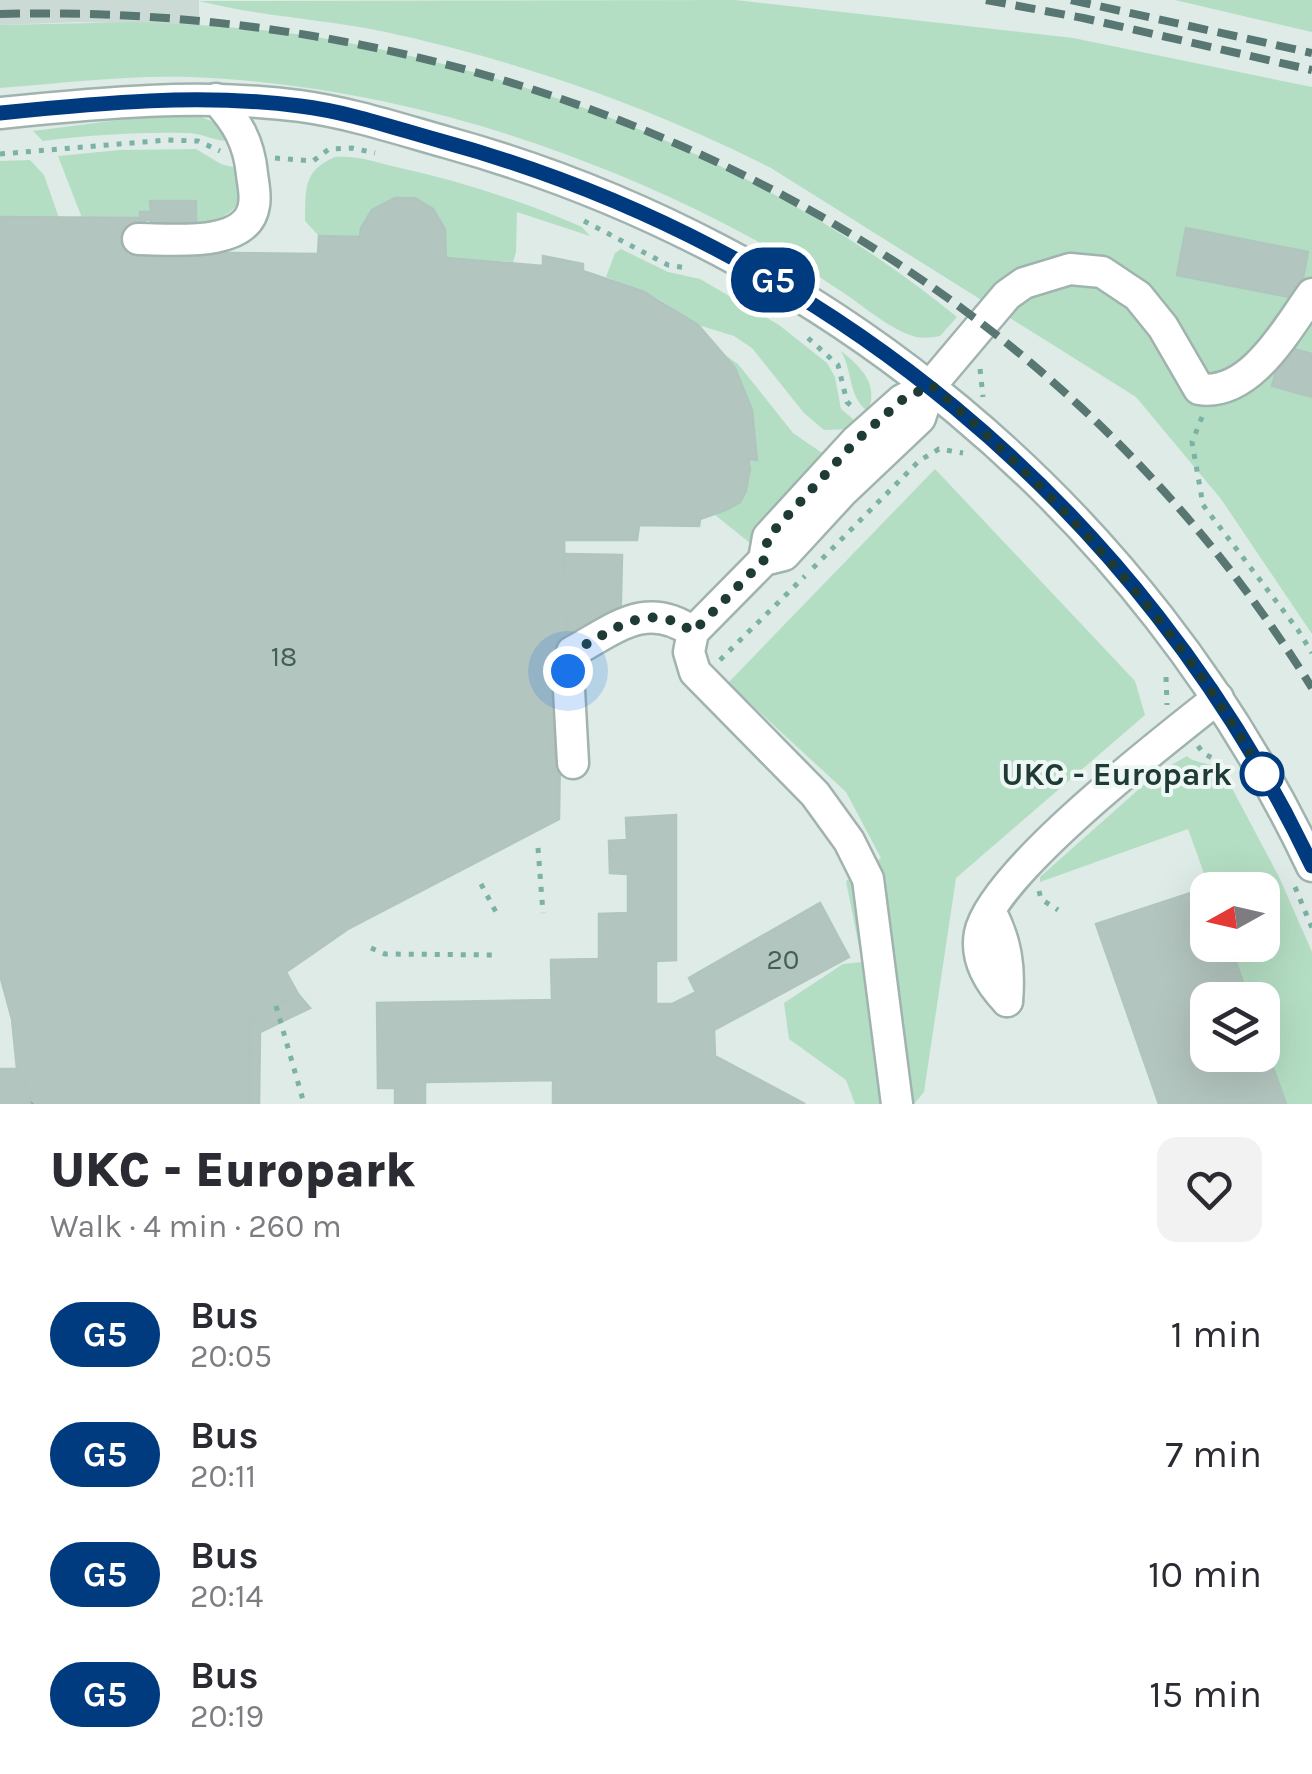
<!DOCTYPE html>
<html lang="en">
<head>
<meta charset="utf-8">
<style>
  body { margin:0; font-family:Karla,sans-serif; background:#f2f2f3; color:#2b2b33; height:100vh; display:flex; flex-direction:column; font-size:38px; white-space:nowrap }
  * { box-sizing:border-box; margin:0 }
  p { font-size:32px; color:#7c7c81 }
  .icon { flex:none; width:55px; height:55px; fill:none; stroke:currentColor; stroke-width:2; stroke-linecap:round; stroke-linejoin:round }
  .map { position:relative; height:1104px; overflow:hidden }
  .details { display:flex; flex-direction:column; background:#fff; flex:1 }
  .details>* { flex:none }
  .badge { padding:0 20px; border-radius:32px; font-size:35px; line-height:65px }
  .needle { width:65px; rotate:262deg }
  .fabs { position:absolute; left:1190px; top:872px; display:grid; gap:20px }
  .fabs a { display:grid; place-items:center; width:90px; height:90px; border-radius:20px; background:#fff; box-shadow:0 10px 40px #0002; font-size:50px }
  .you { position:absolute; width:50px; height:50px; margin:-25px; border:8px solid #fff; border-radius:50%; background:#1a73e8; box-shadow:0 0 0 15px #1a73e833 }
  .map>.badge { position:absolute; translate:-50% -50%; box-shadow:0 0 0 5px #fff }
  .round { display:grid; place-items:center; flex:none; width:105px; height:105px; border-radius:20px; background:#f2f2f3 }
  .overview { display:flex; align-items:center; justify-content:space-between; height:170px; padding:0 50px }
  h1 { font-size:48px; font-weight:800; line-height:75px }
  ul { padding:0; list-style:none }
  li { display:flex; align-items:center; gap:30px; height:120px; padding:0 50px }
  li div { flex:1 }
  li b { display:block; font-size:38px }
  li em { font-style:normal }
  li .badge { min-width:110px; font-weight:700; text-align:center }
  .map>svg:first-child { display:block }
  .built { fill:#ccdad5 }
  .green { fill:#b4dec4 }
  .building { fill:#b3c5bf; stroke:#b0c5be; stroke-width:2.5 }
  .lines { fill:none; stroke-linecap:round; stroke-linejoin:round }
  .minor-casing { stroke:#a1b3ae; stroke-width:35 }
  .path { stroke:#7cb1a5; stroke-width:5; stroke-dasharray:5 8; stroke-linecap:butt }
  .minor { stroke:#fff; stroke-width:30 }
  .rail { stroke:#587772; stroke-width:8; stroke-dasharray:20 10; stroke-linecap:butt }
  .line-casing { stroke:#fff; stroke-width:22 }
  .line { stroke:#003b80; stroke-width:15 }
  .walk { stroke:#1e3b36; stroke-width:10; stroke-dasharray:0 18 }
  .stop-dot { fill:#fff; stroke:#003b80; stroke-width:5 }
  .labels { text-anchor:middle; stroke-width:8; stroke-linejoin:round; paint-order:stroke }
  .number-label { font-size:28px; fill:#435e58 }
  .stop-label { font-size:32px; font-weight:bold; fill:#1e3b36; stroke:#eef7f3; text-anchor:end }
</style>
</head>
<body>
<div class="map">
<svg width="1312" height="1104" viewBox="0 0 1312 1104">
  <rect width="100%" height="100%" fill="#deebe6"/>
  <!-- built -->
  <polygon class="built" points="0,0 199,0 199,25 78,22 0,25"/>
  <!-- green -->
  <g class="green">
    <path d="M 735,0 L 1073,38 L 1312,87 L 1312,634 L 1221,499 L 1136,397 L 771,168 C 647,105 516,60 381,31 C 321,19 258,16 199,1 Z"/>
    <polygon points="1175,0 1312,0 1312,32"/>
    <path d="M 140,22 C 201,25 262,28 322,38 C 552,78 776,170 957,317 L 940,336 C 929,338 920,339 910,335 C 883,325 858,301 833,286 C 798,262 759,242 721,222 C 558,139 373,84 190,77 C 126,75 63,83 0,88 L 0,25 Z"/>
    <path d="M 196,115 L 214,122 L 231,141 C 215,142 203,133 186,133 C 138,132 90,135 43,141 L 33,131 L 150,116 Z"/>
    <path d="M 196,149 L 221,164 L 240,169 L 240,202 C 228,216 215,223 196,224 L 196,201 L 151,201 L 151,212 L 140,212 L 140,218 L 82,218 L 58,156 L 120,150 Z"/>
    <path d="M 335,157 C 356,155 376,162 396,167 C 460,181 522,201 582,227 L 590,236 L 517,212 L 516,252 L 513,262 L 446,258 C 446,247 447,235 443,225 C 428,182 365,194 360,237 L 319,236 L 305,221 C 306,190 302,171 335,157 Z"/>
    <polygon points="30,160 44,175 59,218 0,217 0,161"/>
    <polygon points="621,249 668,272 700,279 779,325 827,363 835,377 841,409 859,424 849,429 824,430 804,413 752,348 734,336 698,325 659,299 606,277 615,253"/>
    <path d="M 841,351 C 862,368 879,384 868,412 C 847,394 854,375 841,351 Z"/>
    <path d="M 725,355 L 738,364 L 793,433 L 825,455 L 755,541 L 750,543 L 715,515 C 739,503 756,488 748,459 L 757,459 C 756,420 749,386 725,355 Z"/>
    <polygon points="935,469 1135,681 1145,715 956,878 924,1092 914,1104 855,1104 846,1080 789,1039 784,1003 843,964 862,962 846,881 881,858 846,792 728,683"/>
    <path d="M 1187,756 C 1198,766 1210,759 1225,775 L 1279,877 L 1312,952 L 1312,1104 L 1286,1104 L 1263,1037 L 1262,1000 L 1249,1000 L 1230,945 L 1262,945 L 1262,890 L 1210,890 L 1188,829 L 1040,882 L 1040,877 L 1156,774 Z"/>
  </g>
  <!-- building -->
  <g class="building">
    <polygon points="395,198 415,198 433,209 445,229 446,258 543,266 543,256 583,264 583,271 644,292 698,325 735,368 752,410 757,460 748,459 750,469 746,491 740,502 728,509 700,519 699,526 639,525 637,540 564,540 568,671 561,680 559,819 348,929 286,972 298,994 250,1020 249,1104 34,1104 17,1069 12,1019 0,975 0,217 140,218 140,212 151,212 150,201 196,201 196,224 151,224 150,220 145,219 146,229 139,252 318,254 319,236 360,237 361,228 372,210"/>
    <polygon points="1186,228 1308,252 1299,299 1177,275"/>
    <polygon points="1283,346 1312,354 1312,397 1272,386"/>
    <polygon points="564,554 622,555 620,640 568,671"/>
    <polygon points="676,815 676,960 656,961 656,1004 672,1004 696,992 689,978 820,903 849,957 714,1030 715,1056 805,1104 553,1104 553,1080 425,1082 425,1104 395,1104 395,1088 378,1088 377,1003 552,1000 551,960 599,959 599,914 628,913 628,874 610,873 609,841 627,840 626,818"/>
    <polygon points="1209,887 1208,945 1230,945 1249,1000 1208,1000 1208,1055 1262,1055 1262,1037 1286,1104 1159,1104 1096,924"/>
    <polygon points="298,994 310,1008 260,1032 259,1104 249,1104 250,1020"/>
    <polygon points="0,1069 17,1069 34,1104 0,1104"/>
  </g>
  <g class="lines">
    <!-- minor casing -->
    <g class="minor-casing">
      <g id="minor">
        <path d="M 0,113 C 100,103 200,93 300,106 C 351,113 399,129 449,143 C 826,248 1144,511 1312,866"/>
        <path d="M 138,239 C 170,239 248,249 254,205 C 256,195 253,183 252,174 C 249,142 237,122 216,99"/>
        <polyline points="764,560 768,537 856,441 902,400 931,385"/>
        <path d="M 573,763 L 568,671 L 572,652 C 615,629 646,599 693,632"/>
        <path d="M 990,911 C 1006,940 1010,967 1007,1001"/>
        <path d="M 1007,1001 C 990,983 975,959 980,933 C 992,873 1165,740 1218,698"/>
        <path d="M 897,1104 L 868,879 L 849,841 L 815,794 L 695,672 L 689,652 L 693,632 L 764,560 L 784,555 L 843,491 L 920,418 L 931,385 L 1007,295 L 1024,283 L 1070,269 L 1102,272 L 1138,296 L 1163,327 L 1199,389 C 1250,397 1286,330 1312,294"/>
      </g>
    </g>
    <!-- path -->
    <g class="path">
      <polyline points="0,154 167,140 198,141 220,151"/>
      <polyline points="275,158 313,161 329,149 352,148 375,153"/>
      <polyline points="584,221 668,265 687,268"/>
      <polyline points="808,338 838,365 847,402 855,409"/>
      <polyline points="980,369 983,397"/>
      <polyline points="1202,417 1192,442 1203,505 1298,630 1312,653"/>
      <polyline points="813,568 919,461 939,449 963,453"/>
      <polyline points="720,660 805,576"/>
      <polyline points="1166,677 1167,705"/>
      <polyline points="1198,746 1203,753 1225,765"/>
      <polyline points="538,848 543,913"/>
      <polyline points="481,884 497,914"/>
      <polyline points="1295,887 1312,928"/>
      <polyline points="1039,891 1041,899 1058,910"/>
      <polyline points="371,948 385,954 498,955"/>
      <polyline points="276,1006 303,1100"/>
      <polyline points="32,1104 33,1103"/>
    </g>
    <!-- minor -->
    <use href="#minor" class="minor"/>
    <!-- rail -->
    <g class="rail">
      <polyline points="986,0 1083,18 1312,70"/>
      <polyline points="1071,0 1312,53"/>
      <path d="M 0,14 C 525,0 1035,240 1312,688"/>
    </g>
  </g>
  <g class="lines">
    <!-- line casing -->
    <g class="line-casing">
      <path id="line" d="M 0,113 C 100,103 200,93 300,106 C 349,112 394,128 441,141 C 822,245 1142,508 1312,866"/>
    </g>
    <!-- line -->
    <use href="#line" class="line"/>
    <!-- walk -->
    <path class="walk" d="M 568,671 L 572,652 C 615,630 647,599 693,632 L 764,560 L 768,537 L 856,441 L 902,400 L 931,385 C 1060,498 1178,623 1262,774"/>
  </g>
  <!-- markers -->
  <circle class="stop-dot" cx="1262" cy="774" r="20"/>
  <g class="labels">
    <!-- number labels -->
    <g class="number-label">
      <text x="284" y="666">18</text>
      <text x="783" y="969">20</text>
    </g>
    <!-- stop labels -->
    <g class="stop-label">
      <text x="1232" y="785">UKC - Europark</text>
    </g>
  </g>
</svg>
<div class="fabs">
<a><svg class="needle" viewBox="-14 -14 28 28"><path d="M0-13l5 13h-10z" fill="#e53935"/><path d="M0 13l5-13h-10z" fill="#7c7c81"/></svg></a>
<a><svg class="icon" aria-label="layers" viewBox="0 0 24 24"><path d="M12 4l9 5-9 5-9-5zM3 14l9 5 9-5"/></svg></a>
</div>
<div class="you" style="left:568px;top:671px"></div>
<b class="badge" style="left:773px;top:280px;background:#003b80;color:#fff">G5</b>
</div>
<section class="details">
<div class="overview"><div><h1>UKC - Europark</h1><p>Walk · 4 min · 260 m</p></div><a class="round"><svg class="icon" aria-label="heart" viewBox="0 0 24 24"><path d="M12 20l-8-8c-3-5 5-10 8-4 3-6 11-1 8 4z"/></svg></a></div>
<ul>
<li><span class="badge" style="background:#003b80;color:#fff">G5</span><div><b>Bus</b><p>20:05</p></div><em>1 min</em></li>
<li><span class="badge" style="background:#003b80;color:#fff">G5</span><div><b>Bus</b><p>20:11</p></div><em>7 min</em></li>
<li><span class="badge" style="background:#003b80;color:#fff">G5</span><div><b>Bus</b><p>20:14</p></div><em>10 min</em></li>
<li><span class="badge" style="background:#003b80;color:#fff">G5</span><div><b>Bus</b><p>20:19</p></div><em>15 min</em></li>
</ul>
</section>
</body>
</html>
